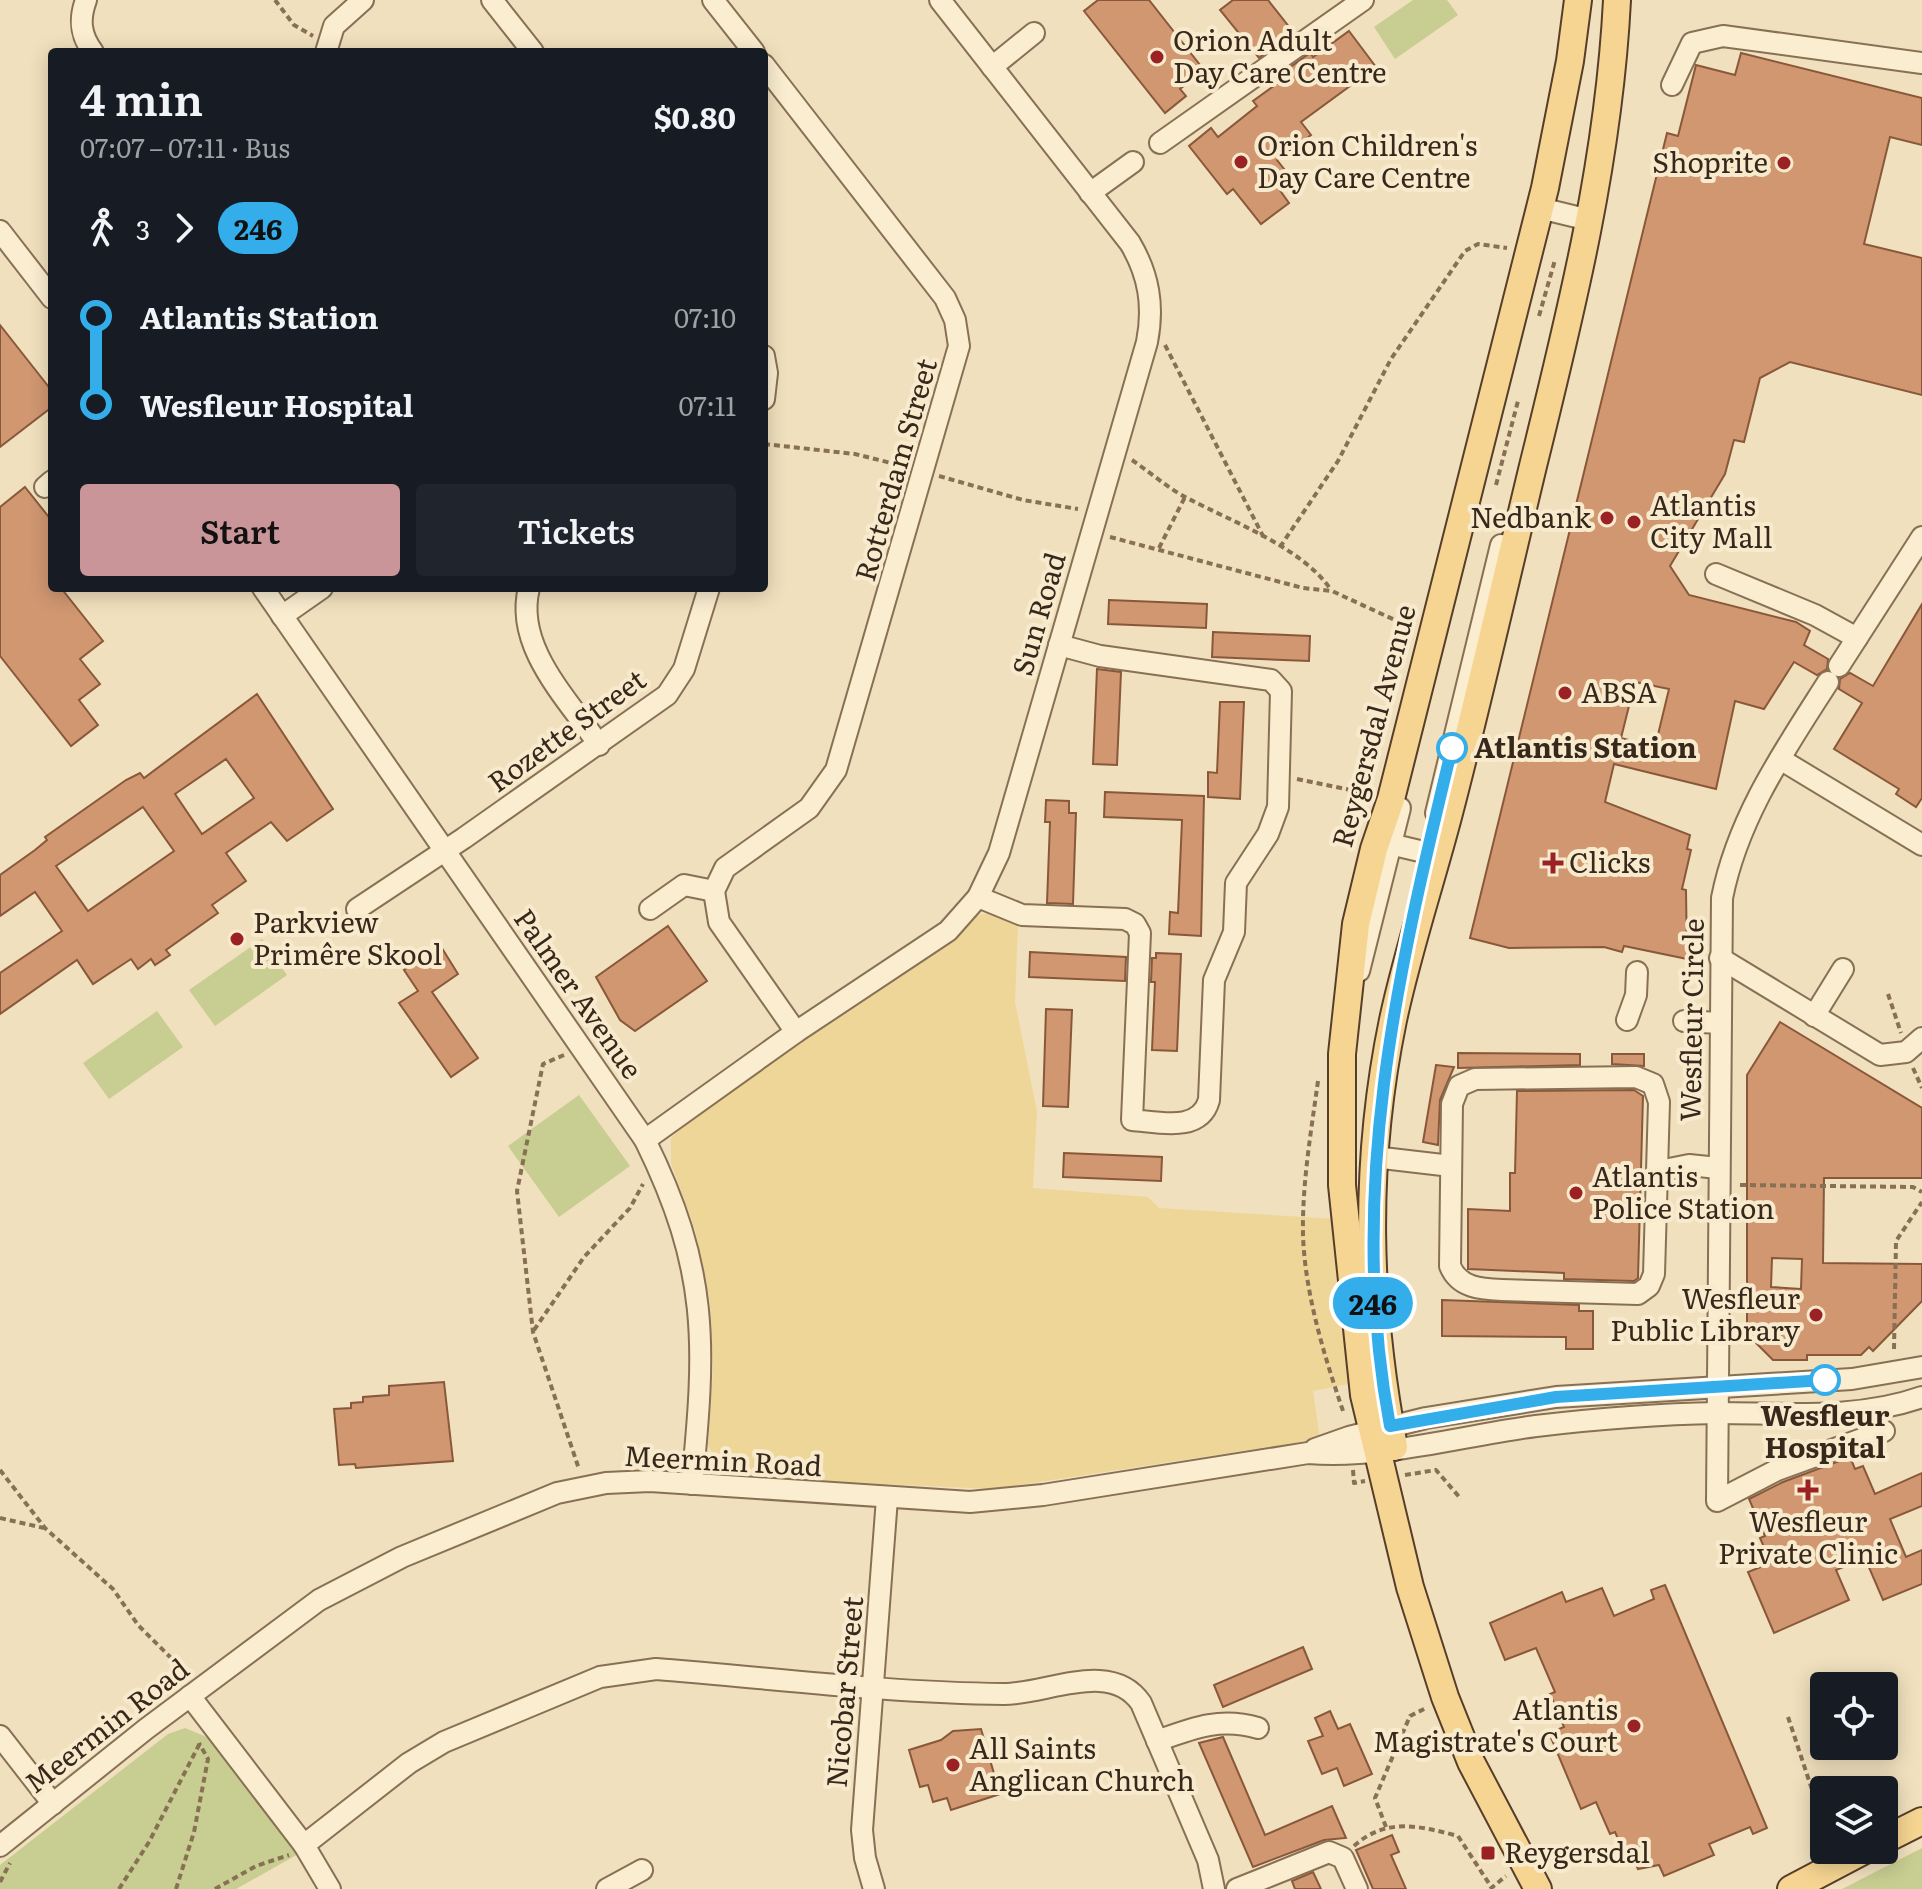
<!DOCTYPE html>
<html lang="en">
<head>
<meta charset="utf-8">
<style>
  body { margin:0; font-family:Literata,serif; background:#20242c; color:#f1f3f6; height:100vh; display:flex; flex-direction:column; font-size:30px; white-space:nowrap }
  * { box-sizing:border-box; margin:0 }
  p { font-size:26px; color:#9ea1a6 }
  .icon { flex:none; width:44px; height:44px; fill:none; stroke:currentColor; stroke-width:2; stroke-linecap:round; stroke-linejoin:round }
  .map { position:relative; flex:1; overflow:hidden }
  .panel { position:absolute; left:48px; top:48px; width:720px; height:544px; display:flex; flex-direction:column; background:#171b24; border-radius:8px; box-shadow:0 4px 20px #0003 }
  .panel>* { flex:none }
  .badge { padding:0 16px; border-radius:26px; font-size:28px; line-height:52px }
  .controls { position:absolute; left:1810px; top:1672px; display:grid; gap:16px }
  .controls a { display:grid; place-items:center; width:88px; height:88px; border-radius:8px; background:#171b24; box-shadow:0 4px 20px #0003; font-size:40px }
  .map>.badge { position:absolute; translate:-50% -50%; box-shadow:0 0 0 4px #fff }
  .legs { display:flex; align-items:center; gap:12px; height:88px; padding:0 32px; font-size:26px }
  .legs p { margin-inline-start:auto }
  .head { display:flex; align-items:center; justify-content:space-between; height:136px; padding:0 32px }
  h1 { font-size:44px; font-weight:600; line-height:60px }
  .cta { display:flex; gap:16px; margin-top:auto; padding:16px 32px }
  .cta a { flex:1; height:92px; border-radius:8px; background:#ca9598; color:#111; font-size:32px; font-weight:600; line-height:92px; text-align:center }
  .cta a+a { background:#20242c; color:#f1f3f6 }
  ul { padding:0 32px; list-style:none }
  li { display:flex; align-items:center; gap:28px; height:88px; font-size:30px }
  li i { display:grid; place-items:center; width:12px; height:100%; margin:0 10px; background:currentColor }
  li i::after { content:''; width:20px; height:20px; margin:-10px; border:6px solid; border-radius:50%; background:#171b24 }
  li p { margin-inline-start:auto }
  li:first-child i { background:linear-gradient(#0000 50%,currentColor 0) }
  li:last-child i { background:linear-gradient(currentColor 50%,#0000 0) }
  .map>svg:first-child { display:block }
  .green { fill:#c8ce91 }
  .sand { fill:#eed698 }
  .building { fill:#d09771; stroke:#89583a; stroke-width:2; fill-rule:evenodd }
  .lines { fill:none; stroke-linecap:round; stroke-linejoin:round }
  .minor-casing { stroke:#887055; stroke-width:24 }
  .major-casing { stroke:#563e2a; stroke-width:30 }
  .path { stroke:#887055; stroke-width:4; stroke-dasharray:6 4; stroke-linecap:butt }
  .minor { stroke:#faedd0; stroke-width:20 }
  .major { stroke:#f6d592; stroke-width:26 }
  .line-1-casing { stroke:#fff; stroke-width:18 }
  .line-1 { stroke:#34aeeb; stroke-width:12 }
  .poi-dot { fill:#9a2225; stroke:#f7eacd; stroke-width:3 }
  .stop-1-dot { fill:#fff; stroke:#34aeeb; stroke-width:4 }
  .labels { text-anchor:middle; stroke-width:8; stroke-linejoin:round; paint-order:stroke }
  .poi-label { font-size:28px; fill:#37281b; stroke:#f7eacd; text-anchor:start }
  .street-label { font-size:28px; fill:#37281b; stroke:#f7eacd }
  .stop-label { font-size:28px; font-weight:bold; fill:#37281b; stroke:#f7eacd; text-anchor:start }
</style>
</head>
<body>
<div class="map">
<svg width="1922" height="1889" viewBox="0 0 1922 1889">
  <rect width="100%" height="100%" fill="#f0e0bd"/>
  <!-- green -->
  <g class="green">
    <polygon points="1413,0 1447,0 1458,15 1395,59 1374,27"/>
    <polygon points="262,939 287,975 215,1026 189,990"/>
    <polygon points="157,1011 183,1047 109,1099 83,1063"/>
    <polygon points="579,1095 630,1166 559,1217 508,1146"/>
    <polygon points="185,1728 209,1738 300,1853 236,1889 0,1889 0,1865 168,1734"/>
    <polygon points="1922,1848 1922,1889 1842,1889"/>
  </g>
  <!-- sand -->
  <polygon class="sand" points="988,913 1018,924 1015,1002 1037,1112 1033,1188 1148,1197 1159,1208 1336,1219 1354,1383 1313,1391 1320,1439 993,1489 736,1477 720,1467 708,1445 713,1370 710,1303 695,1230 671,1163 671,1138 689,1120 937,949 975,916"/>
  <!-- building -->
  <g class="building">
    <polygon points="1098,0 1149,0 1204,70 1180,89 1186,96 1165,113 1084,11"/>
    <polygon points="1233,0 1268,0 1294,33 1259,58 1220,10"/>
    <polygon points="1349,31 1376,67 1301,122 1311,135 1277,160 1292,179 1279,189 1289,203 1261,224 1233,189 1227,194 1189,146 1211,128 1218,137 1257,106 1253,101 1278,83 1275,78 1310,53 1313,57"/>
    <path d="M 1741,53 L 1922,98 L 1922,145 L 1890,137 L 1864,244 L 1922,258 L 1922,395 L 1790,362 L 1760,378 L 1744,442 L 1734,440 L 1725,474 L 1670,566 L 1689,595 L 1796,622 L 1810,631 L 1804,645 L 1828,659 L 1827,669 L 1817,675 L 1794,662 L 1764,709 L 1735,701 L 1716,789 L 1614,764 L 1605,802 L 1690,835 L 1687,849 L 1691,850 L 1682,889 L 1686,890 L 1687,959 L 1624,946 L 1622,952 L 1604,947 L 1509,948 L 1470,938 L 1667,133 L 1678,136 L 1696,65 L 1735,75 ZM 1635,682 L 1669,689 L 1655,747 L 1621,738 Z"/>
    <polygon points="0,325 52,391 52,407 0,447"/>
    <polygon points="25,487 52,521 52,588 61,588 103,641 80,659 100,684 79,700 98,725 71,746 0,656 0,507"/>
    <polygon points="1109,600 1207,604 1206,628 1108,624"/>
    <polygon points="1922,604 1922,798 1916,807 1896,794 1899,789 1834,749 1862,703 1839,689 1840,679 1850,673 1873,686"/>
    <polygon points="1213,632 1310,636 1309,661 1212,657"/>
    <polygon points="1097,669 1121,672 1117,765 1093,764"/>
    <path d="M 257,694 L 333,809 L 287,841 L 271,822 L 226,853 L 246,881 L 212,905 L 218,913 L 166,950 L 170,955 L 155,965 L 151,959 L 138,969 L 131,959 L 93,984 L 77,960 L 0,1014 L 0,973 L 62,931 L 35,892 L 0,916 L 0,875 L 35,850 L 47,840 L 45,837 L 126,780 L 140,773 L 144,778 ZM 226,759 L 254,798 L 202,834 L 175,794 ZM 143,807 L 174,851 L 88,911 L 56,866 Z"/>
    <polygon points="1220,702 1244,702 1240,799 1208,797 1208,772 1217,773"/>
    <polygon points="1105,792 1204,796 1201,936 1169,934 1170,912 1178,913 1182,820 1104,817"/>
    <polygon points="1046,800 1069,801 1069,813 1076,813 1073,904 1047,903 1050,822 1045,822"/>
    <polygon points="668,926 707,981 635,1031 620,1020 596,977"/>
    <polygon points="440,945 458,974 432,992 478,1058 451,1077 399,1003 418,991 404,970"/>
    <polygon points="1030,952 1126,957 1125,981 1029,977"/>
    <polygon points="1156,953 1181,954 1177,1051 1152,1050 1155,982 1151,982 1152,958 1156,958"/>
    <polygon points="1046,1009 1072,1010 1068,1107 1043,1106"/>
    <path d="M 1780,1022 L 1922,1108 L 1922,1178 L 1824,1178 L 1823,1263 L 1922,1264 L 1922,1301 L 1873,1351 L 1869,1347 L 1861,1355 L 1807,1355 L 1807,1360 L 1773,1360 L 1747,1334 L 1747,1075 ZM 1772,1258 L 1802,1259 L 1801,1289 L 1771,1287 Z"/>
    <polygon points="1458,1053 1580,1054 1580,1065 1458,1068"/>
    <polygon points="1612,1054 1644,1054 1644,1066 1612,1064"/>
    <polygon points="1436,1065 1454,1067 1440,1100 1438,1145 1423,1142"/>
    <polygon points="1634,1090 1643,1096 1638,1278 1634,1281 1564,1279 1564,1273 1468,1269 1468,1209 1510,1211 1510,1173 1515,1173 1517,1091"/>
    <polygon points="1064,1153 1162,1157 1161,1181 1063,1177"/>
    <polygon points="1442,1300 1579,1305 1579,1311 1593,1311 1593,1349 1566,1349 1566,1337 1442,1336"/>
    <polygon points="444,1382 453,1461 356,1468 355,1464 339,1465 334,1409 351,1408 351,1403 363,1402 363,1397 389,1395 389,1386"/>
    <polygon points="1850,1457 1855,1469 1863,1466 1875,1494 1922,1473 1922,1506 1890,1519 1906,1557 1922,1550 1922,1584 1883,1600 1865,1558 1836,1570 1849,1600 1774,1633 1748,1572 1771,1563 1760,1538 1765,1536 1749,1499 1783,1482"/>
    <polygon points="1665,1585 1767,1828 1753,1834 1750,1827 1709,1844 1714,1855 1664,1876 1659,1865 1638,1869 1628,1847 1623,1850 1615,1832 1610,1834 1596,1802 1581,1809 1549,1733 1564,1727 1550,1694 1555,1692 1536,1648 1505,1660 1490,1623 1562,1592 1566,1602 1602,1588 1614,1616 1654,1599 1651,1590"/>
    <polygon points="1303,1647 1312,1669 1223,1707 1214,1685"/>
    <polygon points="1330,1711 1338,1729 1350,1724 1372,1774 1344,1786 1337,1768 1322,1774 1308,1741 1323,1736 1315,1718"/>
    <polygon points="981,1729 1000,1794 951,1810 947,1798 933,1802 928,1785 920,1787 909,1750 941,1740 953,1731"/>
    <polygon points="1223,1737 1265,1835 1332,1806 1346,1838 1324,1840 1253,1867 1199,1743"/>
    <polygon points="1392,1835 1399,1852 1391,1855 1406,1889 1373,1889 1356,1850"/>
    <polygon points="1313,1872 1321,1889 1295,1889 1292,1881"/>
  </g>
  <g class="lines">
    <!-- minor casing -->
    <g class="minor-casing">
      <g id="minor">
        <path d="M 86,0 C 79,19 80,35 93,52"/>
        <polyline points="492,0 533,52"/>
        <polyline points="713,0 754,52"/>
        <polyline points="326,52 334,26 363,0"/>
        <polyline points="764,65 945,298 955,320 959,346 836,770 809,808 725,868 714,891 719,922 796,1032"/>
        <polyline points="992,67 1034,33"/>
        <polyline points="1672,85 1692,43 1723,36 1922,63"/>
        <polyline points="1160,143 1363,0"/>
        <polyline points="1090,193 1133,162"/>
        <polyline points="1548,210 1581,218"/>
        <polyline points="0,231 52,298"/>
        <polyline points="764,356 767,373 764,399"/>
        <polyline points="45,487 52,481"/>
        <polyline points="1716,574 1815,615 1857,638"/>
        <path d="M 263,588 L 645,1140 C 709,1270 706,1343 692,1484"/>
        <path d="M 529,588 C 514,647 568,699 599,745"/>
        <polyline points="282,616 322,588"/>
        <polyline points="1839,666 1922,537"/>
        <path d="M 1828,682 C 1784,751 1738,817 1722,898 L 1717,1501 L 1777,1470 L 1884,1431"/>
        <polyline points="1780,759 1922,845"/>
        <polyline points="1436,813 1501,545"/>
        <polyline points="1390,844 1428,853"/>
        <path d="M 978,897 L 1022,915 L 1125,919 L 1135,924 L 1140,933 L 1132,1120 C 1159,1122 1200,1133 1209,1100 L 1214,980 L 1234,932 L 1236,883 L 1268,834 L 1278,807 L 1281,691 L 1271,680 L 1100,656 L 1059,645"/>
        <polyline points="357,909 464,838 667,695 684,669 709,588"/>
        <polyline points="650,909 684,885 714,891"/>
        <polyline points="1720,958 1880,1055 1906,1052 1922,1038"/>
        <polyline points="1359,971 1400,808"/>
        <polyline points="1814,1016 1843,969"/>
        <polyline points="1627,1020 1636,995 1637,972"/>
        <polyline points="1684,1021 1719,1023"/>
        <path d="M 1636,1077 L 1653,1084 L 1659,1102 L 1654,1274 L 1649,1286 L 1638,1294 L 1502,1290 C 1481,1289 1459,1288 1450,1266 L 1452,1104 L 1459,1086 L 1475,1079 Z"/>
        <path d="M 645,1140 L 796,1032 L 948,931 L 978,897 L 999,853 L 1147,342 C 1154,306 1149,275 1130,243 L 940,0"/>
        <polyline points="1374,1157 1451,1166"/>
        <polyline points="1659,1171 1689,1165 1718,1168"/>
        <polyline points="1315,1449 1349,1437 1426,1418 1556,1397 1852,1379 1922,1367"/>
        <polyline points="190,1696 304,1845 330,1889"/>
        <polyline points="0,1736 53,1804"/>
        <path d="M 1157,1741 C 1193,1728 1220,1717 1258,1728"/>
        <path d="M 304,1845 L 409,1763 L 444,1742 L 600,1677 L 656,1669 C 771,1678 888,1693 1004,1694 C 1047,1694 1111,1659 1141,1703 L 1208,1860 L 1214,1889"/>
        <path d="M 0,1846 L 146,1729 L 319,1600 L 402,1557 L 557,1493 L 606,1483 L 650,1481 L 970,1502 L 1043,1495 L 1308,1453 C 1384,1459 1460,1436 1536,1426 C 1595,1419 1658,1414 1718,1413 C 1786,1413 1857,1420 1922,1397"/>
        <polyline points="607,1889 642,1870"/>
        <polyline points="874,1889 865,1858 862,1830 887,1498"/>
        <polyline points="1237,1889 1329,1852 1343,1858 1357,1889"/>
      </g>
    </g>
    <!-- major casing -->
    <g class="major-casing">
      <g id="major">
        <path d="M 1394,1447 C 1367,1303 1363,1165 1393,1020 C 1408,950 1431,882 1449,813 C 1479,698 1505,582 1533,466 C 1571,312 1609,160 1617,0"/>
        <polyline points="1884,1840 1922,1821"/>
        <polyline points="1538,1889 1471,1762 1445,1697 1410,1587 1364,1395 1342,1185 1342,1054 1356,924 1374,849 1391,799 1545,188 1570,61 1578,0"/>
        <polyline points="1791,1889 1865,1850"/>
      </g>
    </g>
    <!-- path -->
    <g class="path">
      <polyline points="275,0 294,25 313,36"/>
      <polyline points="1539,316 1555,260"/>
      <polyline points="1165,345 1264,538"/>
      <polyline points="764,444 855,454 903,466"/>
      <path d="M 1132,460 C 1151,473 1169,489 1189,499 C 1233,522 1303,548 1331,590"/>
      <polyline points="939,476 1023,500 1078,509"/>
      <polyline points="1496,485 1518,401"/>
      <polyline points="1110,537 1303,588 1332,591 1410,627"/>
      <polyline points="1280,547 1338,461 1391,359 1465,251 1478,244 1507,248"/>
      <polyline points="1159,548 1185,497"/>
      <polyline points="1297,779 1370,794"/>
      <polyline points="1888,994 1901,1033"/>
      <polyline points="564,1055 543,1064 517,1191 533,1332 579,1469"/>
      <polyline points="1913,1068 1922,1088"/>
      <path d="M 1318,1081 C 1311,1132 1302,1184 1303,1235 C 1305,1294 1324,1355 1343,1411"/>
      <polyline points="1740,1185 1913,1187 1922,1192"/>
      <polyline points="534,1330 584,1257 630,1208 643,1184"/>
      <polyline points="1894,1349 1896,1241 1922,1202"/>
      <polyline points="0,1470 45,1528 113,1589 138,1625 173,1660 183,1681"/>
      <polyline points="1353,1470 1354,1483 1365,1481"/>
      <polyline points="1405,1475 1436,1470 1461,1499"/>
      <polyline points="0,1518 44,1528"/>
      <polyline points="1788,1717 1824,1826"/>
      <polyline points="1386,1827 1375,1798 1410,1716 1426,1708"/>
      <path d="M 1354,1846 C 1386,1817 1420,1826 1458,1836 L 1490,1885"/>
      <polyline points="0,1882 10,1863"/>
      <polyline points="119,1889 149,1842 201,1741"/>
      <polyline points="176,1889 194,1832 208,1759 199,1743"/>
      <polyline points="215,1889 256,1866 289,1855"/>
      <polyline points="1490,1889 1506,1876"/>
    </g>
    <!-- minor -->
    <use href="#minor" class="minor"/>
    <!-- major -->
    <use href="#major" class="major"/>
  </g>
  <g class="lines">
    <!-- line-1 casing -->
    <g class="line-1-casing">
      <path id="line-1" d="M 1452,748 C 1397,974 1346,1194 1390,1426 L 1556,1397 L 1825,1380"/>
    </g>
    <!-- line-1 -->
    <use href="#line-1" class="line-1"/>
  </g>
  <!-- markers -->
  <g class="poi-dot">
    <circle cx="1157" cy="57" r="8"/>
    <circle cx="1241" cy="162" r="8"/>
    <circle cx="1784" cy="163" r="8"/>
    <circle cx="1607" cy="518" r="8"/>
    <circle cx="1634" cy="522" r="8"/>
    <circle cx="1565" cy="693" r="8"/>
    <path d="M1549 851h8v8h8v8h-8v8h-8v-8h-8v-8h8z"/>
    <circle cx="237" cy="939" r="8"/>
    <circle cx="1576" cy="1193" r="8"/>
    <circle cx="1816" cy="1315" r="8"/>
    <path d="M1804 1478h8v8h8v8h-8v8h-8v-8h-8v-8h8z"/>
    <circle cx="1634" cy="1726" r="8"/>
    <circle cx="953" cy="1765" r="8"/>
    <rect x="1480" y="1845" width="16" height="16" rx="4"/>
  </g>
  <g class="stop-1-dot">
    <circle cx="1452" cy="748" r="14"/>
    <circle cx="1825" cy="1380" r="14"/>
  </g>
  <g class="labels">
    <!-- poi labels -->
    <g class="poi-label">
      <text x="1173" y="51">Orion Adult<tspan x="1173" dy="32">Day Care Centre</tspan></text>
      <text x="1257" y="156">Orion Children's<tspan x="1257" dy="32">Day Care Centre</tspan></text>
      <text x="1768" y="173" text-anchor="end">Shoprite</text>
      <text x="1650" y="516">Atlantis<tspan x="1650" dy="32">City Mall</tspan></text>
      <text x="1591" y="528" text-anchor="end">Nedbank</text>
      <text x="1581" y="703">ABSA</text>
      <text x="1569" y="873">Clicks</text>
      <text x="253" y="933">Parkview<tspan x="253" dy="32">Primêre Skool</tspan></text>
      <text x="1592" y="1187">Atlantis<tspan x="1592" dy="32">Police Station</tspan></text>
      <text x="1800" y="1309" text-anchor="end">Wesfleur<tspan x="1800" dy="32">Public Library</tspan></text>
      <text x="1808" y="1532" text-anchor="middle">Wesfleur<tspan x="1808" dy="32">Private Clinic</tspan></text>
      <text x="1618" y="1720" text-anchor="end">Atlantis<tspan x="1618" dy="32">Magistrate's Court</tspan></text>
      <text x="969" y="1759">All Saints<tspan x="969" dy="32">Anglican Church</tspan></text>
      <text x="1504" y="1863">Reygersdal</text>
    </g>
    <!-- street labels -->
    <g class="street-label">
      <text transform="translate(896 470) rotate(-74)" y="10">Rotterdam Street</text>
      <text transform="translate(1039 614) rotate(-74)" y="10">Sun Road</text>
      <text transform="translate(1374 726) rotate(-75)" y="10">Reygersdal Avenue</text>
      <text transform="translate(567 731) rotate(-36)" y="10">Rozette Street</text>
      <text transform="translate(578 994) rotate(55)" y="10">Palmer Avenue</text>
      <text transform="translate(1692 1020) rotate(-89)" y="10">Wesfleur Circle</text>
      <text transform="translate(723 1461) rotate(3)" y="10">Meermin Road</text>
      <text transform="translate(845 1692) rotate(-85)" y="10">Nicobar Street</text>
      <text transform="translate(107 1726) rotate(-38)" y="10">Meermin Road</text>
    </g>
    <!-- stop labels -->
    <g class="stop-label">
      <text x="1474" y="758">Atlantis Station</text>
      <text x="1825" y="1426" text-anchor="middle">Wesfleur<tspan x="1825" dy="32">Hospital</tspan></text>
    </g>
  </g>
</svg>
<div class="controls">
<a><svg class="icon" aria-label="locate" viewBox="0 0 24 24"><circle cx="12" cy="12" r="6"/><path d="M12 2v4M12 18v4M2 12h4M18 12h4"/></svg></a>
<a><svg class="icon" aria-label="layers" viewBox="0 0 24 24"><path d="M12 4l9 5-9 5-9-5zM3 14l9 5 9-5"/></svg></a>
</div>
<b class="badge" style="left:1373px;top:1303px;background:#34aeeb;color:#111">246</b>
<section class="panel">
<div class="head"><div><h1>4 min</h1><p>07:07 – 07:11 · Bus</p></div><b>$0.80</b></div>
<div class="legs"><svg class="icon" aria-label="walk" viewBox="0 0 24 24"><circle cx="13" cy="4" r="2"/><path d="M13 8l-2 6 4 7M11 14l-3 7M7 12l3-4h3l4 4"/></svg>3<svg class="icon" aria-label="forward" viewBox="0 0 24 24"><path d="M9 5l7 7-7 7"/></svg><b class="badge" style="background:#34aeeb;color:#111">246</b></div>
<ul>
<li><i style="color:#34aeeb"></i><b>Atlantis Station</b><p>07:10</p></li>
<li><i style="color:#34aeeb"></i><b>Wesfleur Hospital</b><p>07:11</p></li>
</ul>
<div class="cta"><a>Start</a><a>Tickets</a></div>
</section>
</div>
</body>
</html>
